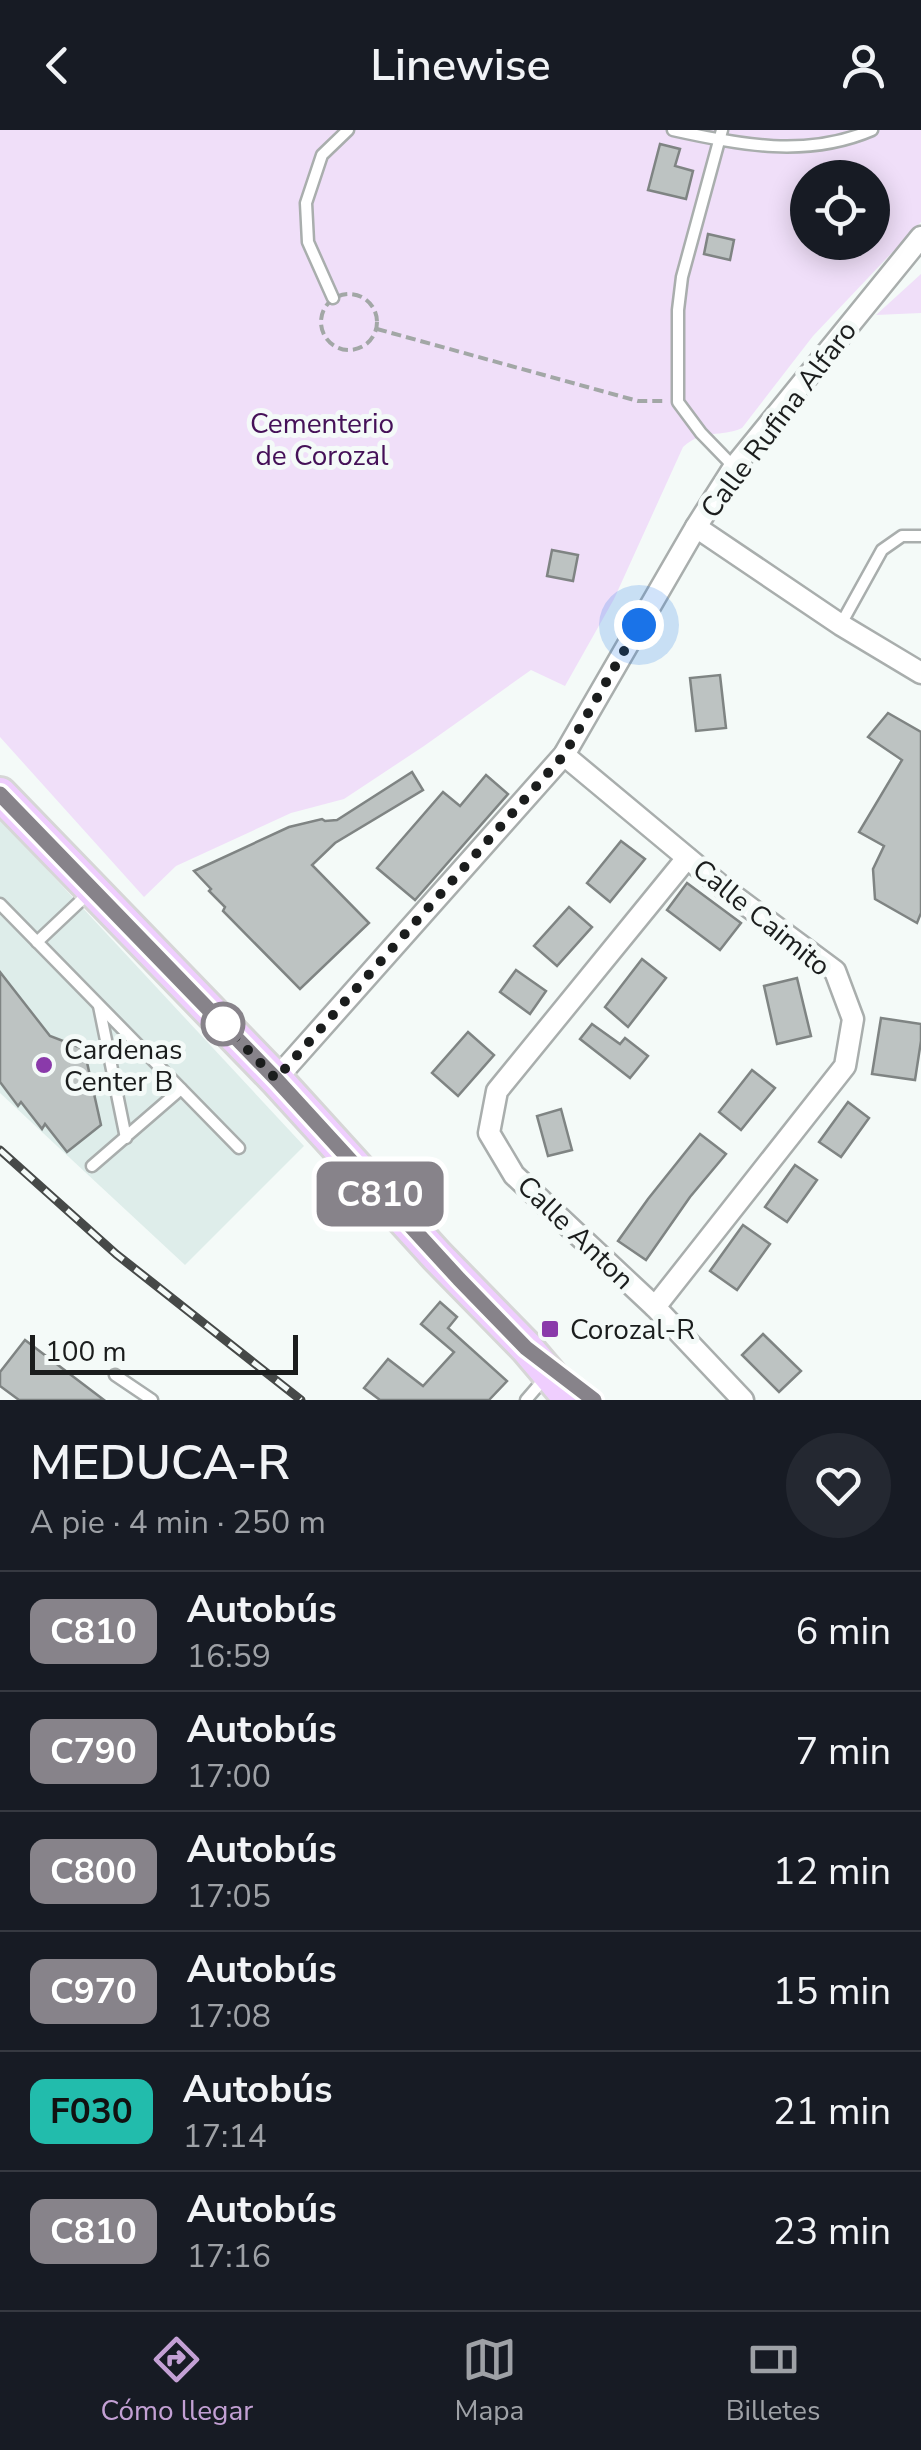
<!DOCTYPE html>
<html lang="es">
<head>
<meta charset="utf-8">
<style>
  body { margin:0; font-family:"Nunito Sans",sans-serif; background:#242831; color:#f1f3f6; height:100vh; display:flex; flex-direction:column; font-size:38px; white-space:nowrap }
  * { box-sizing:border-box; margin:0 }
  p { font-size:32px; color:#9ea1a6 }
  .icon { flex:none; width:55px; height:55px; fill:none; stroke:currentColor; stroke-width:2; stroke-linecap:round; stroke-linejoin:round }
  .map { position:relative; height:1270px; overflow:hidden }
  .details { display:flex; flex-direction:column; background:#171b24; flex:1 }
  .details>* { flex:none }
  .badge { padding:0 20px; border-radius:15px; font-size:35px; line-height:65px }
  .fabs { position:absolute; left:790px; top:30px; display:grid; gap:20px }
  .fabs a { display:grid; place-items:center; width:100px; height:100px; border-radius:50%; background:#171b24; box-shadow:0 5px 25px #0003; font-size:50px }
  .scale { position:absolute; left:30px; bottom:25px; width:268px; box-sizing:border-box; padding-left:10px; border:5px solid #1b1d1d; border-top:0; font-size:28px; line-height:35px; white-space:nowrap; color:#1b1d1d; -webkit-text-stroke:8px #f4faf8; paint-order:stroke }
  .you { position:absolute; width:50px; height:50px; margin:-25px; border:8px solid #fff; border-radius:50%; background:#1a73e8; box-shadow:0 0 0 15px #1a73e833 }
  .map>.badge { position:absolute; translate:-50% -50%; box-shadow:0 0 0 5px #fff }
  .round { display:grid; place-items:center; flex:none; width:105px; height:105px; border-radius:52px; background:#242831 }
  .headline { display:flex; align-items:center; justify-content:space-between; height:170px; padding:0 30px }
  h1 { font-size:48px; font-weight:600; line-height:75px }
  ul { padding:0; list-style:none }
  li { display:flex; align-items:center; gap:30px; height:120px; padding:0 30px; border-top:2px solid #363941 }
  li div { flex:1 }
  li b { display:block; font-size:38px }
  li em { font-style:normal }
  li .badge { min-width:110px; font-weight:700; text-align:center }
  header { display:flex; justify-content:space-between; align-items:center; height:130px; padding:0 30px; background:#171b24; font-size:45px; font-weight:600 }
  .tabs { display:flex; justify-content:space-around; align-items:center; height:140px; border-top:2px solid #363941; background:#171b24; font-size:28px; color:#9ea1a6 }
  .tabs a { display:grid; justify-items:center; gap:5px }
  .tabs .selected { color:#c3a0d4 }
  .map>svg:first-child { display:block }
  .built { fill:#deedea }
  .green { fill:#f0dff9; fill-rule:evenodd }
  .building { fill:#bdc3c2; stroke:#7f8483; stroke-width:2.5 }
  .lines { fill:none; stroke-linecap:round; stroke-linejoin:round }
  .lane-casing { stroke:#a9aead; stroke-width:15 }
  .street-casing { stroke:#a9aead; stroke-width:25 }
  .primary-casing { stroke:#d6d6d6; stroke-width:38 }
  .path { stroke:#a2a7a6; stroke-width:4; stroke-dasharray:10 5; stroke-linecap:butt }
  .lane { stroke:#fff; stroke-width:10 }
  .street { stroke:#fff; stroke-width:20 }
  .primary { stroke:#efcefe; stroke-width:32 }
  .rail-casing { stroke:#464948; stroke-width:9 }
  .rail { stroke:#f4faf8; stroke-width:5; stroke-dasharray:15; stroke-linecap:butt }
  .line-casing { stroke:#fff; stroke-width:22 }
  .line { stroke:#87838a; stroke-width:15 }
  .walk { stroke:#1b1d1d; stroke-width:10; stroke-dasharray:0 18 }
  .stop-dot { fill:#fff; stroke:#87838a; stroke-width:5 }
  .poi-dot { fill:#8a3aaa; stroke:#f4faf8; stroke-width:4 }
  .labels { text-anchor:middle; stroke-width:10; stroke-linejoin:round; paint-order:stroke }
  .street-label { font-size:28px; fill:#1b1d1d; stroke:#f4faf8 }
  .park-label { font-size:28px; fill:#451158; stroke:#f4faf8 }
  .poi-label { font-size:28px; fill:#1b1d1d; stroke:#f4faf8; text-anchor:start }
</style>
</head>
<body>
<header><svg class="icon" aria-label="back" viewBox="0 0 24 24"><path d="M15 5l-7 7 7 7"/></svg>Linewise<svg class="icon" aria-label="person" viewBox="0 0 24 24"><circle cx="12" cy="8" r="4"/><path d="M4 21q1-7 8-7t8 7"/></svg></header>
<div class="map">
<svg width="921" height="1270" viewBox="0 0 921 1270">
  <rect width="100%" height="100%" fill="#f4faf8"/>
  <!-- built -->
  <polygon class="built" points="0,689 304,1016 185,1135 0,963"/>
  <!-- green -->
  <g class="green">
    <path d="M 0,0 L 921,0 L 921,92 L 813,206 L 742,298 C 720,308 704,298 683,317 L 614,469 L 565,556 L 531,540 L 424,616 L 344,669 L 291,683 L 176,736 L 144,767 L 0,607 ZM 808,48 L 872,48 L 872,112 L 808,112 Z"/>
    <polygon points="921,144 921,183 876,185"/>
  </g>
  <!-- building -->
  <g class="building">
    <polygon points="660,14 680,19 675,36 693,41 686,69 648,60"/>
    <polygon points="708,104 734,110 730,130 704,124"/>
    <polygon points="552,420 578,425 573,451 547,446"/>
    <polygon points="720,545 726,598 696,601 690,548"/>
    <polygon points="888,583 921,602 921,783 917,793 875,769 873,739 884,716 859,702 902,630 868,607"/>
    <polygon points="412,642 423,660 335,713 312,735 369,793 300,859 223,781 225,777 209,761 211,759 194,741 289,697 322,689 325,691 337,690"/>
    <polygon points="486,645 508,664 415,770 377,738 443,662 460,676"/>
    <polygon points="621,711 645,729 610,772 587,753"/>
    <polygon points="687,753 741,793 720,820 667,780"/>
    <polygon points="569,777 592,797 557,836 534,816"/>
    <polygon points="642,829 666,848 628,897 605,877"/>
    <polygon points="516,840 546,861 530,884 500,862"/>
    <polygon points="0,842 50,906 84,919 101,995 67,1022 45,994 42,999 21,972 18,976 0,952"/>
    <polygon points="797,848 811,906 777,914 764,856"/>
    <polygon points="881,888 921,894 921,911 915,950 872,944"/>
    <polygon points="592,894 620,914 625,908 648,926 630,948 580,909"/>
    <polygon points="468,902 494,925 458,966 432,943"/>
    <polygon points="752,940 775,958 741,1000 719,982"/>
    <polygon points="848,972 869,988 841,1027 819,1012"/>
    <polygon points="561,979 572,1020 548,1026 537,986"/>
    <polygon points="700,1004 726,1024 690,1067 646,1130 618,1111 648,1069"/>
    <polygon points="795,1035 817,1050 787,1092 765,1077"/>
    <polygon points="743,1095 770,1114 737,1160 710,1141"/>
    <polygon points="440,1172 457,1187 448,1198 507,1251 489,1270 380,1270 364,1258 388,1229 423,1256 454,1222 421,1194"/>
    <polygon points="763,1204 801,1241 779,1262 742,1225"/>
    <polygon points="25,1210 104,1270 19,1270 0,1256 0,1242"/>
  </g>
  <g class="lines">
    <!-- lane casing -->
    <g class="lane-casing">
      <g id="lane">
        <path d="M 673,0 C 740,15 807,28 872,0"/>
        <polyline points="722,0 682,147 678,180 678,272 701,303 734,337"/>
        <polyline points="333,168 308,112 306,73 322,25 348,0"/>
        <polyline points="841,494 882,420 902,406 921,406"/>
        <polyline points="0,774 239,1018"/>
        <polyline points="37,812 91,761"/>
        <polyline points="99,876 126,1008"/>
        <polyline points="92,1036 181,959"/>
        <polyline points="115,1245 152,1270"/>
        <polyline points="526,1270 545,1248"/>
      </g>
    </g>
    <!-- street casing -->
    <g class="street-casing">
      <g id="street">
        <polyline points="696,397 841,495 921,543"/>
        <polyline points="564,625 726,760 835,841 853,889 845,936 655,1177"/>
        <polyline points="687,728 497,961 489,1003 514,1045 655,1177 743,1270"/>
        <polyline points="276,949 564,625 696,397 734,337 921,107"/>
      </g>
    </g>
    <!-- primary casing -->
    <g class="primary-casing">
      <polyline id="primary" points="0,664 276,949 437,1126 526,1217 571,1270"/>
    </g>
    <!-- path -->
    <g class="path">
      <circle cx="349" cy="192" r="28"/>
      <polyline points="377,199 638,271 663,271"/>
    </g>
    <!-- lane -->
    <use href="#lane" class="lane"/>
    <!-- street -->
    <use href="#street" class="street"/>
    <!-- primary -->
    <use href="#primary" class="primary"/>
    <!-- rail casing -->
    <g class="rail-casing">
      <polyline id="rail" points="0,1020 116,1124 301,1270"/>
    </g>
    <!-- rail -->
    <use href="#rail" class="rail"/>
  </g>
  <g class="lines">
    <!-- line casing -->
    <g class="line-casing">
      <polyline id="line" points="0,664 276,949 459,1149 526,1218 594,1270"/>
    </g>
    <!-- line -->
    <use href="#line" class="line"/>
    <!-- walk -->
    <polyline class="walk" points="223,894 276,949 564,625 639,495"/>
  </g>
  <!-- markers -->
  <circle class="stop-dot" cx="223" cy="894" r="20"/>
  <g class="poi-dot">
    <circle cx="44" cy="935" r="10"/>
    <rect x="540" y="1189" width="20" height="20" rx="5"/>
  </g>
  <g class="labels">
    <!-- street labels -->
    <g class="street-label">
      <text transform="translate(778 289) rotate(-53)" y="10">Calle Rufina Alfaro</text>
      <text transform="translate(762 787) rotate(39)" y="10">Calle Caimito</text>
      <text transform="translate(576 1102) rotate(44)" y="10">Calle Anton</text>
    </g>
    <!-- park labels -->
    <g class="park-label">
      <text x="322" y="303">Cementerio<tspan x="322" dy="32">de Corozal</tspan></text>
    </g>
    <!-- poi labels -->
    <g class="poi-label">
      <text x="64" y="929">Cardenas<tspan x="64" dy="32">Center B</tspan></text>
      <text x="570" y="1209">Corozal-R</text>
    </g>
  </g>
</svg>
<div class="fabs">
<a><svg class="icon" aria-label="locate" viewBox="0 0 24 24"><circle cx="12" cy="12" r="6"/><path d="M12 2v4M12 18v4M2 12h4M18 12h4"/></svg></a>
</div>
<div class="scale">100 m</div>
<div class="you" style="left:639px;top:495px"></div>
<b class="badge" style="left:380px;top:1064px;background:#87838a;color:#fff">C810</b>
</div>
<section class="details">
<div class="headline"><div><h1>MEDUCA-R</h1><p>A pie · 4 min · 250 m</p></div><a class="round"><svg class="icon" aria-label="heart" viewBox="0 0 24 24"><path d="M12 20l-8-8c-3-5 5-10 8-4 3-6 11-1 8 4z"/></svg></a></div>
<ul>
<li><span class="badge" style="background:#87838a;color:#fff">C810</span><div><b>Autobús</b><p>16:59</p></div><em>6 min</em></li>
<li><span class="badge" style="background:#87838a;color:#fff">C790</span><div><b>Autobús</b><p>17:00</p></div><em>7 min</em></li>
<li><span class="badge" style="background:#87838a;color:#fff">C800</span><div><b>Autobús</b><p>17:05</p></div><em>12 min</em></li>
<li><span class="badge" style="background:#87838a;color:#fff">C970</span><div><b>Autobús</b><p>17:08</p></div><em>15 min</em></li>
<li><span class="badge" style="background:#22bcac;color:#111">F030</span><div><b>Autobús</b><p>17:14</p></div><em>21 min</em></li>
<li><span class="badge" style="background:#87838a;color:#fff">C810</span><div><b>Autobús</b><p>17:16</p></div><em>23 min</em></li>
</ul>
</section>
<nav class="tabs">
<a class="selected"><svg class="icon" aria-label="directions" viewBox="0 0 24 24"><path d="M12 3l9 9-9 9-9-9zM9 14v-3h6M13 9l2 2-2 2"/></svg>Cómo llegar</a>
<a><svg class="icon" aria-label="map" viewBox="0 0 24 24"><path d="M3 6l6-2 6 2 6-2v14l-6 2-6-2-6 2zM9 4v14M15 6v14"/></svg>Mapa</a>
<a><svg class="icon" aria-label="tickets" viewBox="0 0 24 24"><path d="M3 7h18v10H3zM15 7v10"/></svg>Billetes</a>
</nav>
</body>
</html>
